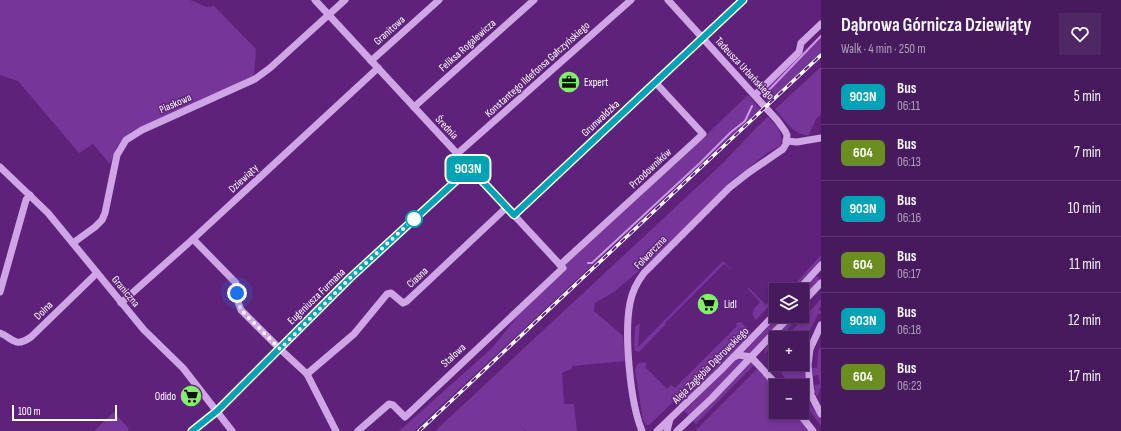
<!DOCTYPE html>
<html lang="en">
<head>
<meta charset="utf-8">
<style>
  body { margin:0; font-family:"Sofia Sans Condensed",sans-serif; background:#502765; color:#f1f3f6; height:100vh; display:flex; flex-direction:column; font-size:15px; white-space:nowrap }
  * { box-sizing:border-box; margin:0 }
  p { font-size:13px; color:#b0a1bb }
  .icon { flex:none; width:22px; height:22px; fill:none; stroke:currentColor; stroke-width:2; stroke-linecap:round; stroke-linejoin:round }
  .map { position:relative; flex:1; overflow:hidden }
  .panel { display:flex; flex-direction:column; background:#461a5c; width:300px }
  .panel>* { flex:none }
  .badge { padding:0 8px; border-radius:6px; font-size:14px; line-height:26px }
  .buttons { position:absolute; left:769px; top:283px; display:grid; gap:8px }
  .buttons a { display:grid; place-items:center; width:40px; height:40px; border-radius:0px; background:#461a5c; box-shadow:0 2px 6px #0003,0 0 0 1px #5e3872; font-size:20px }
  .scale { position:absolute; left:12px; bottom:10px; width:105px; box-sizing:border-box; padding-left:4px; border:2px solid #fff; border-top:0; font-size:11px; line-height:14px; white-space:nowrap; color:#fff; -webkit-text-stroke:3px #5e227b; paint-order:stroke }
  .you { position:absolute; width:20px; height:20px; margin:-10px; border:3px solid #fff; border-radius:50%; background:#1a73e8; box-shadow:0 0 0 6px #1a73e833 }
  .map>.badge { position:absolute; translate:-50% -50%; box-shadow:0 0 0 2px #fff }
  .round { display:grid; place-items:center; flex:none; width:42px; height:42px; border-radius:0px; background:#502765 }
  .head { display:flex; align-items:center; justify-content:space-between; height:68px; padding:0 20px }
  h1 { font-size:19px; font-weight:700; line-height:30px }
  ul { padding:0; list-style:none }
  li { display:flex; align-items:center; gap:12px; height:56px; padding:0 20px; border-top:1px solid #5e3872 }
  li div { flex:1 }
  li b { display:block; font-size:15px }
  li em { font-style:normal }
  li .badge { min-width:44px; font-weight:700; text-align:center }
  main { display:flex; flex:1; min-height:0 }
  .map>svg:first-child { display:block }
  .green { fill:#763599 }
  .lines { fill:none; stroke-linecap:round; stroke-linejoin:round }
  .stream { stroke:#cb99e6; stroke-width:2 }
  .minor { stroke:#cfa5e5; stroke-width:7 }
  .rail-casing { stroke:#fff; stroke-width:3.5 }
  .rail { stroke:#5e227b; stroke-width:2; stroke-dasharray:6; stroke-linecap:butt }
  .line-casing { stroke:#fff; stroke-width:9 }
  .line { stroke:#00a3b4; stroke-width:6 }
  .walk { stroke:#fff; stroke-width:4; stroke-dasharray:0 7.2 }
  .stop-dot { fill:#fff; stroke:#00a3b4; stroke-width:2 }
  .labels { text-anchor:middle; stroke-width:3; stroke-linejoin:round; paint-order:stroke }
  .street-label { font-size:11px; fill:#fff; stroke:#5e227b }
  .poi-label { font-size:11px; fill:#fff; stroke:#5e227b; text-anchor:start }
</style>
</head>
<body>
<main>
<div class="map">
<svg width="821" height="431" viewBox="0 0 821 431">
  <rect width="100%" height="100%" fill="#5e227b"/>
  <!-- green -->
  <g class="green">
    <polygon points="0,0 190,0 207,7 214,6 256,49 254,76 131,132 117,146 110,164 93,144 79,153 18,81 0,75"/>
    <polygon points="821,34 821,52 768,102 761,94"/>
    <path d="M 821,67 L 821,114 L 816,119 L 809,135 C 795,137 783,118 775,109 Z"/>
    <polygon points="748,95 760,109 414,431 399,431 492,348 517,317 546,286 566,270 566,261 699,141 706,137 709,132"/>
    <path d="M 768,117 C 776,126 785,133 780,146 L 767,153 L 729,183 L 660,253 L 614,292 L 595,303 L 594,311 L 623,336 L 625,361 L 572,366 L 572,369 L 562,373 L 564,404 L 574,404 L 577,431 L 527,431 L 526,430 L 524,431 L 435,431 L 723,163 L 757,127 Z"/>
    <polygon points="821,255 821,260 797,285 794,285"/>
    <polygon points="723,261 733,271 724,264 665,323 666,324 639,352 635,351 634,347 635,327 640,323 638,347"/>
    <polygon points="815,276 818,277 819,280 802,299 802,290"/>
    <path d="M 749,288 L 766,305 L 770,301 L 772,303 L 756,320 C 749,313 755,308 760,302 L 748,289 Z"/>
    <polygon points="821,299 821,306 818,309 821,311 821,314 818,314 809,332 807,332 805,336 807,337 802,350 802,338 785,338"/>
    <polygon points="778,316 786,316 749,354 744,352"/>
    <path d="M 795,316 L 800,316 L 780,338 L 776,338 L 776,342 L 764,354 C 766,342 786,325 795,316 Z"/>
    <path d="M 741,322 L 748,329 L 717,360 L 649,425 L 646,425 L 643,420 L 635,370 L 637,365 C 639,362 644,362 647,364 L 645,367 L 667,389 L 671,385 L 675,388 L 737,326 L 736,323 Z"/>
    <polygon points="751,330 750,336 679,406 677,403 713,370"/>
    <polygon points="820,347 821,348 821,386 818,395 816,396 814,385 820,384 818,375 813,376 812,368 817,368 818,353"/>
    <path d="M 776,348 L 776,364 L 802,364 L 802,362 L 805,363 C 806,372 809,382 802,388 L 802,386 L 791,386 L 776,366 L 771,354 Z"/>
    <polygon points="744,358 745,359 689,416 684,411 735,361"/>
    <polygon points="752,363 755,364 696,424 693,421 717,398 750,364"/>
    <polygon points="757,369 776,388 776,412 794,412 808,431 695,431"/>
    <polygon points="802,397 808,401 821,420 821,426 802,400"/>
    <polygon points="114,412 129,429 127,431 94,431"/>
  </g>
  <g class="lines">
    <!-- stream -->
    <g class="stream">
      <polyline points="767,92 821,36"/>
      <polyline points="588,263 592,263 701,162 731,132 745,121 752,106"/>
    </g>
    <!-- minor -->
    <g class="minor">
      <polyline points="315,0 563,268 405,417 393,405 389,404 358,431"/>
      <polyline points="371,61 439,0"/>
      <polyline points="755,95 799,52 801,43 821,24"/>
      <polyline points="414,107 534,0"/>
      <polyline points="786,141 797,142 821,138"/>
      <polyline points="457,154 631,0"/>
      <polyline points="0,167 48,213 144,330 183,368 232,431"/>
      <polyline points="514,215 743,0"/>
      <polyline points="193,239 236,283 238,302 241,310 280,349 307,374 336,431"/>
      <polyline points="73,243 95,227 102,220 105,213 117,155 126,140 142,130 255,79 270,68 345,0"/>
      <polyline points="560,265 703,134 655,82"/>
      <polyline points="798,290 821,265"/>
      <polyline points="0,292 26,200 30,195"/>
      <polyline points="121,303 193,239 378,68"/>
      <polyline points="802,303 821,283"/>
      <polyline points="821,325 810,349 808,365 811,395 821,414"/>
      <path d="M 0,333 C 14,339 15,348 31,337 L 97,273"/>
      <polyline points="734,357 739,355 751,357 778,386"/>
      <polyline points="307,374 354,334 387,294 391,293 403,303 407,301 507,207"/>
      <polyline points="802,394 811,391"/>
      <polyline points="798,412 813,431"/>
      <polyline points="192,431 217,411 350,278 470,168"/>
      <path d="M 642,431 C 630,402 624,334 630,303 C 632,292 637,282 644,273 L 729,188 L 748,173 L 783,149 L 786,144 L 787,135 L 785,131 L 777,120 L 668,0"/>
      <polyline points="657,431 721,370 776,313"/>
      <polyline points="667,431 670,419"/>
      <polyline points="677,431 712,398 790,316"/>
    </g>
    <!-- rail casing -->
    <g class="rail-casing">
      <polyline id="rail" points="419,431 821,55"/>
    </g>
    <!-- rail -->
    <use href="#rail" class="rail"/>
  </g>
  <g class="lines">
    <!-- line casing -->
    <g class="line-casing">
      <polyline id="line" points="192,431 217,411 350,278 470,168 514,215 743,0"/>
    </g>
    <!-- line -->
    <use href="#line" class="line"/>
    <!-- walk -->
    <polyline class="walk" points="237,293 238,302 241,310 280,349 350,278 416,217 414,219"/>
  </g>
  <!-- icons -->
  <defs>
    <g id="office-disc" transform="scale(1.15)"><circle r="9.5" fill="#80f167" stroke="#5e227b"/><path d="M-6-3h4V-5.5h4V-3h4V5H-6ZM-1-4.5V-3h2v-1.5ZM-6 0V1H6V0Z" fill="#111"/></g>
    <g id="supermarket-disc" transform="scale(1.15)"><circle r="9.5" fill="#80f167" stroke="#5e227b"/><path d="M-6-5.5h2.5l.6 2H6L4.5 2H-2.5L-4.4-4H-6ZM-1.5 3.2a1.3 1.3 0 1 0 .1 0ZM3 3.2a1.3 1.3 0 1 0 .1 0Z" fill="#111"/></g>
  </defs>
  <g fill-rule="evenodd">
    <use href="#office-disc" x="569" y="82"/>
    <use href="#supermarket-disc" x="708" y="304"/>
    <use href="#supermarket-disc" x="191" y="396"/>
  </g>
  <!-- markers -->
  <circle class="stop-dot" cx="414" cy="219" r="8"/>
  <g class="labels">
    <!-- street labels -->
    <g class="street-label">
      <text transform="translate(389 30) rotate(-42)" y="4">Granitowa</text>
      <text transform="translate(467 45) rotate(-42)" y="4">Feliksa Rogalewicza</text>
      <text transform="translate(745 68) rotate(47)" y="4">Tadeusza Urbańskiego</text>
      <text transform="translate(537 69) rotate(-42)" y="4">Konstantego Ildefonsa Gałczyńskiego</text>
      <text transform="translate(175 103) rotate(-24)" y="4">Piaskowa</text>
      <text transform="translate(600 118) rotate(-43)" y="4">Grunwaldzka</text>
      <text transform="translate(447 127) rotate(47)" y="4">Średnia</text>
      <text transform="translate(650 168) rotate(-43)" y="4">Przodowników</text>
      <text transform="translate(243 178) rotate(-43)" y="4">Dziewiąty</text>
      <text transform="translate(650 252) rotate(-46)" y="4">Folwarczna</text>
      <text transform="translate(417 277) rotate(-43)" y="4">Ciasna</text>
      <text transform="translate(126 291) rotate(50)" y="4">Graniczna</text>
      <text transform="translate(316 296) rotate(-44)" y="4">Eugeniusza Furmana</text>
      <text transform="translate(43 310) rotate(-44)" y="4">Dolna</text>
      <text transform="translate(453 355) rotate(-43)" y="4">Stalowa</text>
      <text transform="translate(710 365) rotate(-45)" y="4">Aleja Zagłębia Dąbrowskiego</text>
    </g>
    <!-- poi labels -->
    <g class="poi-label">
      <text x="584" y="86">Expert</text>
      <text x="724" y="308">Lidl</text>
      <text x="176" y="400" text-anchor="end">Odido</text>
    </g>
  </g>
</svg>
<div class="buttons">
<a><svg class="icon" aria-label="layers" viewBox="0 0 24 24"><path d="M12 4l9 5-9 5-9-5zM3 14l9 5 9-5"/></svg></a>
<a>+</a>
<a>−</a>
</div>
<div class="scale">100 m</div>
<div class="you" style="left:237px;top:293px"></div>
<b class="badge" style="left:468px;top:169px;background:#00a3b4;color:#fff">903N</b>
</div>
<section class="panel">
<div class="head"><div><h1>Dąbrowa Górnicza Dziewiąty</h1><p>Walk · 4 min · 250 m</p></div><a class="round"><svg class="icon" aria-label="heart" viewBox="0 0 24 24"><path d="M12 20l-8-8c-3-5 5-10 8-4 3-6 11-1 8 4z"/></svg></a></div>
<ul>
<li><span class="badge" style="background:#00a3b4;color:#fff">903N</span><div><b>Bus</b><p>06:11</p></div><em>5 min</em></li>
<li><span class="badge" style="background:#6b8e23;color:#fff">604</span><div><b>Bus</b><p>06:13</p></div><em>7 min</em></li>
<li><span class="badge" style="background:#00a3b4;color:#fff">903N</span><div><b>Bus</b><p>06:16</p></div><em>10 min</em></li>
<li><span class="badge" style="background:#6b8e23;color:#fff">604</span><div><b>Bus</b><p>06:17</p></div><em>11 min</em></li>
<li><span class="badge" style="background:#00a3b4;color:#fff">903N</span><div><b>Bus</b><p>06:18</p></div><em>12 min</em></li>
<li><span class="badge" style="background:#6b8e23;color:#fff">604</span><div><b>Bus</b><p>06:23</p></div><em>17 min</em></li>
</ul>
</section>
</main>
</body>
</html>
